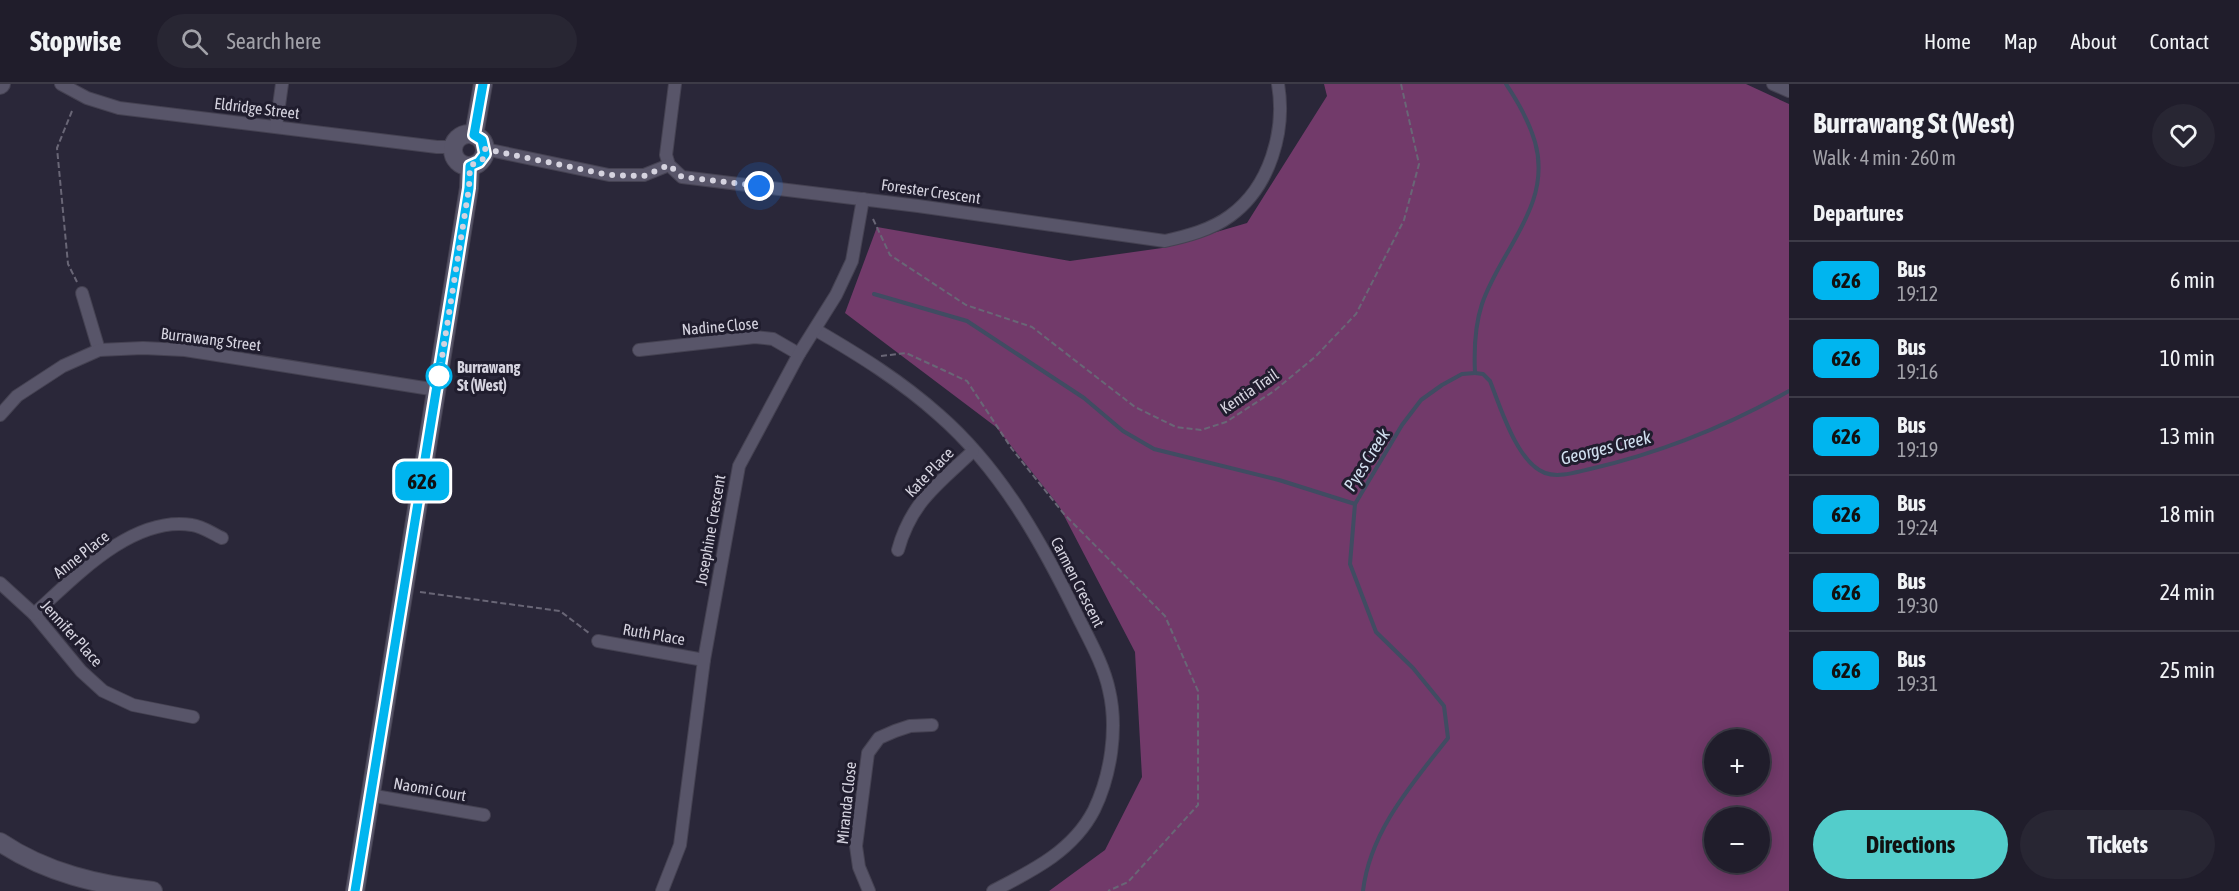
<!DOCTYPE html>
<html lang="en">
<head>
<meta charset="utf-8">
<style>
  body { margin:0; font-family:"Asap Condensed",sans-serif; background:#282633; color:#f1f3f6; height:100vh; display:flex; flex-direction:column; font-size:22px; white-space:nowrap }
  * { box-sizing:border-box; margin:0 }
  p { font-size:20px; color:#a2a2a9 }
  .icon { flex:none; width:33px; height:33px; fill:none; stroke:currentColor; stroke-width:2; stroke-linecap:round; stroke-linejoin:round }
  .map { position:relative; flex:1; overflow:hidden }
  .drawer { display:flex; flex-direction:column; background:#201d2b; width:450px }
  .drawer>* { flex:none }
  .badge { padding:0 12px; border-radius:9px; font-size:21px; line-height:39px }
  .buttons { position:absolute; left:1704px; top:645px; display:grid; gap:12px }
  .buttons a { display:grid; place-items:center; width:66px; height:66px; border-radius:50%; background:#201d2b; box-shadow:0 3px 15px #0003,0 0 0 2px #3d3b47; font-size:30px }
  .you { position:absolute; width:30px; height:30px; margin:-15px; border:4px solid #fff; border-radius:50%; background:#1a73e8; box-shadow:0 0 0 9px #1a73e833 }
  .map>.badge { position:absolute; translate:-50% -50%; box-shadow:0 0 0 3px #fff }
  h2 { padding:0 24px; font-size:22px; line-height:54px }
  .round { display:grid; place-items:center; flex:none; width:63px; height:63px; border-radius:32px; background:#282633 }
  .summary { display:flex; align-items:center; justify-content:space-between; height:102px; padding:0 24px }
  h1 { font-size:28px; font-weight:700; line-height:45px }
  .primary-button { display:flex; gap:12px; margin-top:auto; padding:12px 24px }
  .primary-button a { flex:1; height:69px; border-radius:36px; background:#53cdcb; color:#111; font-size:24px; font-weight:700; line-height:69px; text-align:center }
  .primary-button a+a { background:#282633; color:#f1f3f6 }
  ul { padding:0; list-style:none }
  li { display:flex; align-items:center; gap:18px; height:78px; padding:0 24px; border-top:2px solid #3d3b47 }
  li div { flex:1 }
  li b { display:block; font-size:22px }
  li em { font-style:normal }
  li .badge { min-width:66px; font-weight:700; text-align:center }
  header { display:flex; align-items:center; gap:36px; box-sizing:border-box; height:84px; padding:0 30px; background:#201d2b; border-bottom:2px solid #3d3b47 }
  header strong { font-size:28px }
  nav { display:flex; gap:33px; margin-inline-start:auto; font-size:21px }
  .search { width:420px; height:54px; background:#282633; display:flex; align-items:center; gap:15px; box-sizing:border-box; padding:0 21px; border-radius:33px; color:#a2a2a9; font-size:22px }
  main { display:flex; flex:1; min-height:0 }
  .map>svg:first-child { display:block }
  .forest { fill:#723a6a; fill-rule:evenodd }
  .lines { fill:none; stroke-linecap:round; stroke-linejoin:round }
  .stream { stroke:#404c62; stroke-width:4 }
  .street-casing { stroke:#454252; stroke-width:14 }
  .secondary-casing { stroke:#454252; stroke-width:20 }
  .path { stroke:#696676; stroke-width:2; stroke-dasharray:6 3; stroke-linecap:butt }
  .street { stroke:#585569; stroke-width:12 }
  .secondary { stroke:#585569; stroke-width:18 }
  .line-casing { stroke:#fff; stroke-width:14 }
  .line { stroke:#00b5ef; stroke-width:9 }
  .walk { stroke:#d5d3df; stroke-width:6; stroke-dasharray:0 10.8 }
  .stop-dot { fill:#fff; stroke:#00b5ef; stroke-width:3 }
  .labels { text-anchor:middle; stroke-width:6; stroke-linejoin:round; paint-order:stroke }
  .street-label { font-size:16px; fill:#d5d3df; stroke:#201d2e }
  .stop-label { font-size:16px; font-weight:bold; fill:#d5d3df; stroke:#201d2e; text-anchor:start }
  .water-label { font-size:18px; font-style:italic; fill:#d2e0f0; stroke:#201d2e }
</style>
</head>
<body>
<header>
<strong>Stopwise</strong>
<div class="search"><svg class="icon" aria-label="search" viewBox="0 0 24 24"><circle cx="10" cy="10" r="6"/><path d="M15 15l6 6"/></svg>Search here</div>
<nav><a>Home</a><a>Map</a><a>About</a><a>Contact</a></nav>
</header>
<main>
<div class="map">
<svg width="1789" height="807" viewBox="0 0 1789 807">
  <rect width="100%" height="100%" fill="#2a2739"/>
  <!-- forest -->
  <path class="forest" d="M 1324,0 L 1746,0 L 1789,20 L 1789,807 L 1049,807 L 1105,766 L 1142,693 L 1135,568 L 1059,422 L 996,343 L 845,229 L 877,143 L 1070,177 L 1162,164 L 1247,139 L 1327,12 ZM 1714,656 L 1760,656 L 1760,700 L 1714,700 ZM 1714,734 L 1760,734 L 1760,778 L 1714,778 Z"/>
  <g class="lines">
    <!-- stream -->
    <g class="stream">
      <polyline points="874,210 967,237 1084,314 1123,347 1154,365 1279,396 1355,420"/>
      <path d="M 1475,289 L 1483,290 L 1490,297 C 1500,322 1517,379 1545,389 C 1559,394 1576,388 1590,385 C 1660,369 1727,342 1789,307"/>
      <path d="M 1363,807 C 1370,747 1412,700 1448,654 L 1444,622 L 1413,584 L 1376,548 L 1350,480 L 1355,420 L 1402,341 L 1421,316 L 1442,301 L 1462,290 L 1475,289 C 1474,268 1475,241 1482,220 C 1500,166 1553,121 1535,58 C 1529,37 1518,18 1506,0"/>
    </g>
    <!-- street casing -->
    <g class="street-casing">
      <g id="street">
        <polyline points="61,0 87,14 119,24 437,63 454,63"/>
        <path d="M 675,0 L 666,71 L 669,81 L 682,93 L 918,122 L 1165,157 C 1187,152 1211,146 1230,132 C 1270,103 1286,47 1278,0"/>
        <polyline points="1773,0 1789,7"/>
        <polyline points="276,43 282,0"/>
        <polyline points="485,65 609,91 644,91 669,81"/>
        <polyline points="82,209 99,266"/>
        <path d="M 816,246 C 859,271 901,297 939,331 C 1002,386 1043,461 1079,535 C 1090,557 1104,582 1109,606 C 1118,644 1111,691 1094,726 C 1073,767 1032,787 993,807"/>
        <polyline points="639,266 755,253 773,255 799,270"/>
        <polyline points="0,331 17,312 63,282 99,266 143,264 185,266 437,306"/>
        <path d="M 898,466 C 911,418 938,400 973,367"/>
        <polyline points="0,499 34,530 81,587 103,607 133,621 193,633"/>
        <path d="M 34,530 C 74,494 132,431 192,441 C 202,442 213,450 222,454"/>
        <polyline points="598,557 704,576"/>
        <polyline points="369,711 484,731"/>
        <polyline points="662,807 680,761 704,576 739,382 799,270 836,211 852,177 863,115"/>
        <polyline points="869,807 859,783 856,762 868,669 879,654 895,647 910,642 932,641"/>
      </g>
    </g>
    <!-- secondary casing -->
    <g class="secondary-casing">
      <g id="secondary">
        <polyline points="0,1 1,0"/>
        <circle cx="469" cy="66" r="16"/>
        <polyline points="474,51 483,0"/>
        <path d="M 0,758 C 46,789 99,801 153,807"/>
        <polyline points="355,807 469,104 470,82"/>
      </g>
    </g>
    <!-- path -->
    <g class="path">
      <polyline points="72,27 57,64 68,180 77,198"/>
      <polyline points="873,135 890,171 966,221 1032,243 1135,323 1176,343 1201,346 1226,338 1274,307 1315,273 1356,230 1404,136 1419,80 1401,0"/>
      <polyline points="881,272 906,269 967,297 1012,365 1064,430 1165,532 1198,607 1198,721 1128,798 1108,807"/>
      <polyline points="420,508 560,527 589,549"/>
    </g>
    <!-- street -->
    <use href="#street" class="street"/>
    <!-- secondary -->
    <use href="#secondary" class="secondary"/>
  </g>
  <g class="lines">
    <!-- line casing -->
    <g class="line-casing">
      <polyline id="line" points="355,807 469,104 470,82 479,78 485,70 482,56 474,51 483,0"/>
    </g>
    <!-- line -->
    <use href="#line" class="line"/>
    <!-- walk -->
    <polyline class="walk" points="439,292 469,104 470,82 483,75 485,65 609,91 644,92 669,81 682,93 759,102"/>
  </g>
  <!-- markers -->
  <circle class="stop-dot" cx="439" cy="292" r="12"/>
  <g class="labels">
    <!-- street labels -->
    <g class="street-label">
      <text transform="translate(257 24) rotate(7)" y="6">Eldridge Street</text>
      <text transform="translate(931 107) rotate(8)" y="6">Forester Crescent</text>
      <text transform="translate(720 242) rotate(-5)" y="6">Nadine Close</text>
      <text transform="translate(211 255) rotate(7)" y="6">Burrawang Street</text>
      <text transform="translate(1249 307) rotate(-34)" y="6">Kentia Trail</text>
      <text transform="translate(929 388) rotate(-46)" y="6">Kate Place</text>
      <text transform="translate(710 446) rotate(-80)" y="6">Josephine Crescent</text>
      <text transform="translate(81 470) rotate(-38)" y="6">Anne Place</text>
      <text transform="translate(1078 498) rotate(63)" y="6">Carmen Crescent</text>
      <text transform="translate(72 549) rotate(48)" y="6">Jennifer Place</text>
      <text transform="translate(654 550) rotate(10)" y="6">Ruth Place</text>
      <text transform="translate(430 705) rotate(10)" y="6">Naomi Court</text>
      <text transform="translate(846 719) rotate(-84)" y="6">Miranda Close</text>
    </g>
    <!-- stop labels -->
    <g class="stop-label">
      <text x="457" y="289">Burrawang<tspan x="457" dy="18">St (West)</tspan></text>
    </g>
    <!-- water labels -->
    <g class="water-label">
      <text transform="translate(1606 364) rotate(-14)" y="6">Georges Creek</text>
      <text transform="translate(1367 376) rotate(-58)" y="6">Pyes Creek</text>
    </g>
  </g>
</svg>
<div class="buttons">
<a>+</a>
<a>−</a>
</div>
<div class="you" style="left:759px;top:102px"></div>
<b class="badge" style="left:422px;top:397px;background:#00b5ef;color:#111">626</b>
</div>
<section class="drawer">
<div class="summary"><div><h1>Burrawang St (West)</h1><p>Walk · 4 min · 260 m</p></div><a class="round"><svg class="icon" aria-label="heart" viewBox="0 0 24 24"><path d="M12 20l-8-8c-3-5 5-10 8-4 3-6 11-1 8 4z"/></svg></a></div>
<h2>Departures</h2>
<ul>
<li><span class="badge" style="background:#00b5ef;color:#111">626</span><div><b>Bus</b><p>19:12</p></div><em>6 min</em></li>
<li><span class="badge" style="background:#00b5ef;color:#111">626</span><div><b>Bus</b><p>19:16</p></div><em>10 min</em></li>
<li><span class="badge" style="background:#00b5ef;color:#111">626</span><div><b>Bus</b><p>19:19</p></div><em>13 min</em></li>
<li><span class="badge" style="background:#00b5ef;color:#111">626</span><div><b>Bus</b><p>19:24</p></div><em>18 min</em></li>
<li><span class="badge" style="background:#00b5ef;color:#111">626</span><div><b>Bus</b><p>19:30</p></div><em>24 min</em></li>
<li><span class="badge" style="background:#00b5ef;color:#111">626</span><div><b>Bus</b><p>19:31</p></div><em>25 min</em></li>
</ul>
<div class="primary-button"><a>Directions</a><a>Tickets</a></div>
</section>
</main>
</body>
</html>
